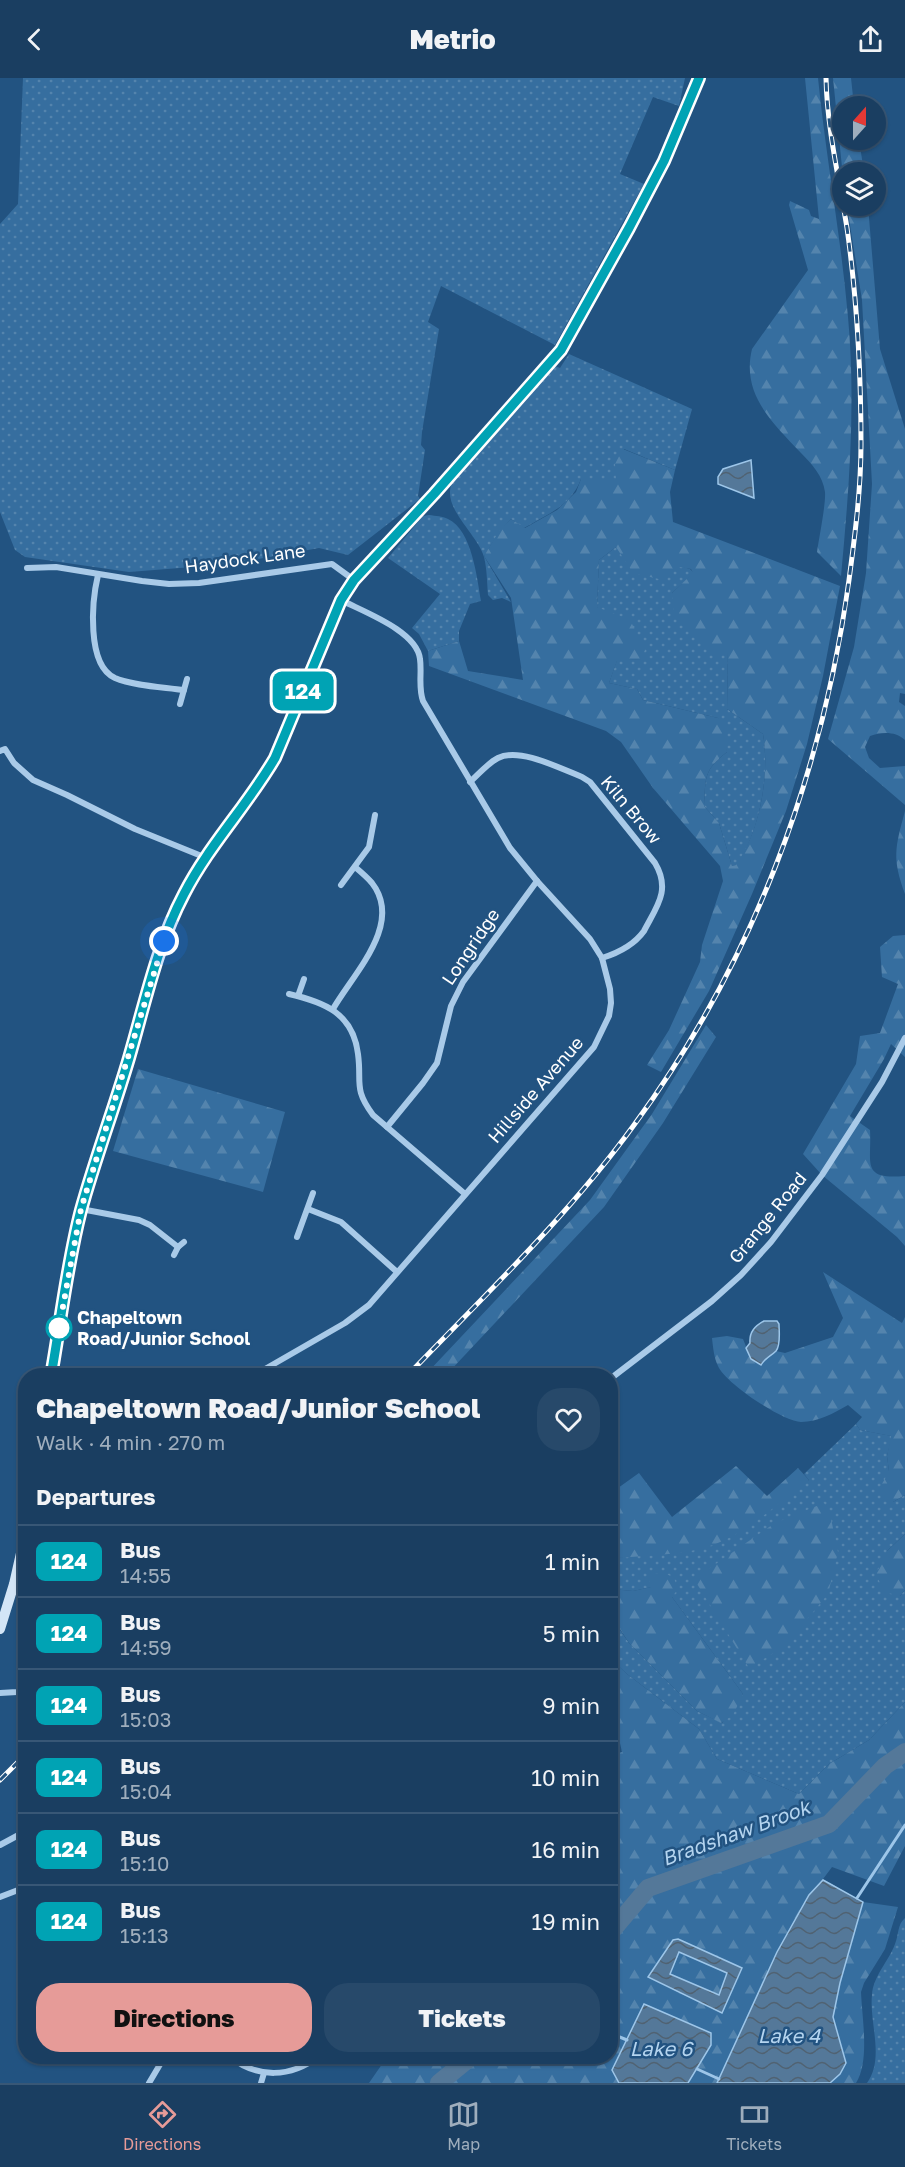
<!DOCTYPE html>
<html lang="en">
<head>
<meta charset="utf-8">
<style>
  body { margin:0; font-family:"Golos Text",sans-serif; background:#27496a; color:#f1f3f6; height:100vh; display:flex; flex-direction:column; font-size:22px; white-space:nowrap }
  * { box-sizing:border-box; margin:0 }
  p { font-size:20px; color:#9faebd }
  .icon { flex:none; width:33px; height:33px; fill:none; stroke:currentColor; stroke-width:2; stroke-linecap:round; stroke-linejoin:round }
  .map { position:relative; flex:1; overflow:hidden }
  .details { position:absolute; left:18px; top:1290px; width:600px; height:696px; display:flex; flex-direction:column; background:#1a3e61; border-radius:24px; box-shadow:0 2px 4px #0004,0 0 0 2px #385776 }
  .details>* { flex:none }
  .badge { padding:0 12px; border-radius:9px; font-size:21px; line-height:39px }
  .needle { width:39px; rotate:21deg }
  .fabs { position:absolute; left:832px; top:18px; display:grid; gap:12px }
  .fabs a { display:grid; place-items:center; width:54px; height:54px; border-radius:50%; background:#1a3e61; box-shadow:0 2px 4px #0004,0 0 0 2px #385776; font-size:30px }
  .you { position:absolute; width:30px; height:30px; margin:-15px; border:4px solid #fff; border-radius:50%; background:#1a73e8; box-shadow:0 0 0 9px #1a73e833 }
  .map>.badge { position:absolute; translate:-50% -50%; box-shadow:0 0 0 3px #fff }
  h2 { padding:0 18px; font-size:22px; line-height:54px }
  .round { display:grid; place-items:center; flex:none; width:63px; height:63px; border-radius:24px; background:#27496a }
  .summary { display:flex; align-items:center; justify-content:space-between; height:102px; padding:0 18px }
  h1 { font-size:28px; font-weight:800; line-height:45px }
  .cta { display:flex; gap:12px; margin-top:auto; padding:12px 18px }
  .cta a { flex:1; height:69px; border-radius:24px; background:#e69b98; color:#111; font-size:24px; font-weight:800; line-height:69px; text-align:center }
  .cta a+a { background:#27496a; color:#f1f3f6 }
  ul { padding:0; list-style:none }
  li { display:flex; align-items:center; gap:18px; height:72px; padding:0 18px; border-top:2px solid #385776 }
  li div { flex:1 }
  li b { display:block; font-size:22px }
  li em { font-style:normal }
  li .badge { min-width:66px; font-weight:700; text-align:center }
  header { display:flex; justify-content:space-between; align-items:center; height:78px; padding:0 18px; background:#1a3e61; font-size:27px; font-weight:800 }
  .menu { display:flex; justify-content:space-around; align-items:center; height:84px; border-top:2px solid #385776; background:#1a3e61; font-size:16px; color:#9faebd }
  .menu a { display:grid; justify-items:center; gap:3px }
  .menu .current { color:#e69b98 }
  .map>svg:first-child { display:block }
  .grass { fill:url(#grass-dots) }
  .forest { fill:url(#forest-firs); fill-rule:evenodd }
  .water { fill:url(#water-waves); stroke:#9dc6e9; stroke-width:1.5; fill-rule:evenodd }
  .lines { fill:none; stroke-linecap:round; stroke-linejoin:round }
  .stream { stroke:#9dc6e9; stroke-width:3 }
  .river { stroke:#547899; stroke-width:18 }
  .minor { stroke:#a9cae8; stroke-width:6 }
  .secondary { stroke:#d3e5f6; stroke-width:10 }
  .rail-casing { stroke:#fff; stroke-width:5 }
  .rail { stroke:#225381; stroke-width:3; stroke-dasharray:9; stroke-linecap:butt }
  .line-casing { stroke:#fff; stroke-width:14 }
  .line { stroke:#00a3b4; stroke-width:9 }
  .walk { stroke:#fff; stroke-width:6; stroke-dasharray:0 10.8 }
  .stop-dot { fill:#fff; stroke:#00a3b4; stroke-width:3 }
  .labels { text-anchor:middle; stroke-width:5; stroke-linejoin:round; paint-order:stroke }
  .street-label { font-size:18px; fill:#fff; stroke:#225381 }
  .stop-label { font-size:18px; font-weight:bold; fill:#fff; stroke:#225381; text-anchor:start }
  .water-label { font-size:20px; font-style:italic; fill:#b4d4ef; stroke:#225381 }
</style>
</head>
<body>
<header><svg class="icon" aria-label="back" viewBox="0 0 24 24"><path d="M15 5l-7 7 7 7"/></svg>Metrio<svg class="icon" aria-label="share" viewBox="0 0 24 24"><path d="M12 15V3M7 8l5-5 5 5M5 13v7h14v-7"/></svg></header>
<div class="map">
<svg width="905" height="2005" viewBox="0 0 905 2005">
  <defs>
    <pattern id="grass-dots" width="8" height="8" patternUnits="userSpaceOnUse" patternTransform="scale(1.5)"><rect width="8" height="8" fill="#366e9f"/><path d="M2 2h.1M6 6h.1" fill="none" stroke="#5484ad" stroke-width="1.8" stroke-linecap="round"/></pattern>
    <pattern id="forest-firs" width="22" height="20" patternUnits="userSpaceOnUse" patternTransform="scale(1.5)"><rect width="22" height="20" fill="#366e9f"/><path d="M5 1l3.5 6h-7zM16 11l3.5 6h-7z" fill="#5484ad"/></pattern>
    <pattern id="water-waves" width="16" height="10" patternUnits="userSpaceOnUse" patternTransform="scale(1.5)"><rect width="16" height="10" fill="#547899"/><path d="M0 5q4-4 8 0t8 0" fill="none" stroke="#506272"/></pattern>
  </defs>
  <rect width="100%" height="100%" fill="#225381"/>
  <!-- grass -->
  <g class="grass">
    <polygon points="23,0 685,0 679,28 653,19 620,96 644,106 555,267 441,208 428,244 439,251 422,354 421,367 425,372 418,418 420,421 348,477 319,470 230,486 129,494 25,479 15,472 0,434 0,146 18,126"/>
    <path d="M 569,276 L 692,331 L 675,392 L 624,371 L 616,401 L 581,401 C 571,428 548,436 524,450 L 511,441 L 502,450 L 484,478 L 511,524 L 502,520 L 493,522 L 488,517 C 487,504 487,491 484,479 C 478,456 441,430 452,405 L 555,288 L 560,290 Z"/>
    <path d="M 429,437 C 436,438 442,438 448,441 C 472,452 477,500 481,523 L 470,526 L 459,553 L 459,563 L 428,573 L 419,556 L 412,550 L 440,516 L 388,480 L 423,438 Z"/>
    <path d="M 616,469 L 690,491 L 694,495 L 672,515 L 728,574 L 727,631 L 763,656 C 770,697 760,752 737,787 L 732,788 L 719,745 L 704,728 C 706,699 703,693 727,674 L 718,640 L 643,622 L 637,611 L 609,605 L 617,582 L 641,581 L 597,529 L 599,482 Z"/>
    <polygon points="856,1346 860,1352 892,1358 887,1378 893,1424 905,1417 905,1456 887,1473 900,1518 905,1512 905,1624 869,1662 829,1686 799,1716 717,1681 699,1651 627,1596 611,1581 610,1537 629,1565 697,1633 722,1645 743,1616 672,1519 652,1509 633,1513 611,1511 611,1478 621,1480 809,1402 804,1396"/>
    <path d="M 905,1840 L 905,2005 L 867,2005 C 885,1980 869,1945 872,1917 C 873,1898 889,1883 895,1866 C 899,1856 897,1847 905,1840 Z"/>
  </g>
  <!-- forest -->
  <g class="forest">
    <path d="M 805,0 L 818,0 C 826,80 841,159 848,239 C 856,326 849,412 841,498 L 817,474 C 819,460 826,426 825,414 C 823,398 812,386 801,375 C 773,345 741,317 752,271 L 808,192 L 789,127 L 790,123 L 809,132 L 811,138 L 819,141 Z"/>
    <polygon points="833,0 851,0 854,28 843,28 843,62 859,62 864,94 843,94 843,99"/>
    <path d="M 847,128 L 868,128 L 880,271 L 905,351 L 905,616 L 900,615 L 899,624 L 905,628 L 905,662 C 895,653 882,654 870,658 L 865,669 L 869,680 L 880,690 L 905,688 L 905,727 L 828,661 L 854,569 L 866,495 L 872,406 L 862,222 Z"/>
    <path d="M 623,371 L 675,392 L 670,414 L 673,444 L 840,508 L 823,598 L 807,666 L 786,733 L 752,816 L 709,913 L 661,994 L 647,987 L 669,952 L 700,884 L 702,867 L 723,803 L 720,788 L 653,710 L 621,664 L 606,653 L 429,588 L 428,573 L 459,563 L 468,593 L 523,602 L 511,520 L 484,478 L 501,450 L 511,441 L 525,450 L 557,432 L 576,414 L 581,401 L 616,401 L 615,386 ZM 616,469 L 633,495 L 663,502 L 679,489 L 691,491 L 693,495 L 672,515 L 674,537 L 713,577 L 728,574 L 727,631 L 763,656 C 770,697 760,753 736,787 L 732,788 L 719,745 L 704,728 C 706,699 703,693 727,674 L 726,648 L 718,640 L 643,622 L 637,611 L 609,605 L 617,583 L 641,581 L 645,572 L 630,542 L 597,529 L 599,482 Z"/>
    <path d="M 905,733 L 905,816 C 892,780 895,770 905,733 Z"/>
    <path d="M 905,857 L 905,979 L 891,966 L 884,981 L 850,1038 L 870,1052 C 872,1085 860,1102 905,1098 L 905,1168 L 897,1159 L 822,1097 L 803,1076 L 856,986 L 860,958 L 880,955 L 898,906 L 882,899 L 880,869 L 893,858 Z"/>
    <polygon points="706,947 716,959 663,1045 604,1129 448,1295 449,1297 429,1297 427,1295 590,1122 652,1036"/>
    <polygon points="138,991 285,1034 263,1114 113,1073"/>
    <path d="M 823,1194 L 902,1245 L 905,1239 L 905,1417 L 893,1424 L 884,1422 L 879,1411 L 889,1394 L 887,1378 L 891,1358 L 860,1352 L 856,1346 L 862,1339 L 848,1327 C 834,1335 818,1344 801,1344 C 783,1344 724,1304 718,1288 C 714,1280 713,1269 712,1260 L 727,1258 L 743,1261 L 751,1281 L 764,1282 L 776,1273 L 785,1275 L 833,1259 L 843,1240 Z"/>
    <path d="M 736,1388 L 767,1418 L 798,1390 L 809,1402 C 776,1427 741,1461 700,1471 C 675,1477 647,1477 621,1480 L 611,1478 L 611,1415 L 639,1395 L 672,1439 Z"/>
    <polygon points="824,1425 830,1436 838,1474 828,1516 785,1568 749,1590 694,1501 775,1445"/>
    <polygon points="905,1456 905,1512 900,1518 884,1514 876,1496 887,1473"/>
    <polygon points="665,1495 674,1500 678,1511 672,1519 743,1616 733,1637 721,1645 697,1633 629,1565 611,1537 611,1511 633,1513 651,1509 649,1502 654,1496"/>
    <path d="M 611,1581 L 627,1596 L 699,1651 L 717,1681 L 799,1716 L 829,1686 L 869,1662 L 905,1624 L 905,1768 L 884,1808 L 832,1789 L 823,1801 L 863,1824 L 898,1829 L 885,1871 L 864,1905 L 861,1914 C 862,1940 870,1983 856,2005 L 369,2005 L 387,1979 L 610,1978 L 610,1714 L 618,1706 L 611,1693 L 610,1678 L 622,1674 L 611,1625 Z"/>
  </g>
  <!-- water -->
  <g class="water">
    <polygon points="751,382 754,420 718,406 718,399 723,391"/>
    <path d="M 764,1243 L 777,1243 L 779,1246 C 779,1253 781,1267 776,1273 C 771,1278 765,1280 761,1287 L 751,1281 L 746,1270 L 750,1265 C 749,1254 755,1248 764,1243 Z"/>
    <polygon points="823,1802 863,1824 840,1905 833,1939 846,1985 840,1996 830,2005 717,2005 777,1874 809,1817"/>
    <path d="M 678,1861 L 742,1890 L 722,1935 L 648,1899 L 673,1862 ZM 679,1874 L 727,1895 L 719,1917 L 670,1896 Z"/>
    <polygon points="644,1926 711,1955 711,1967 688,2005 619,2005 612,1992"/>
  </g>
  <g class="lines">
    <!-- stream -->
    <g class="stream">
      <polyline points="857,1820 905,1747"/>
      <polyline points="610,1955 627,1962"/>
      <polyline points="697,1991 719,2001"/>
    </g>
    <!-- river -->
    <g class="river">
      <polyline points="610,1855 648,1810 829,1746 885,1688 905,1674"/>
      <polyline points="439,2005 472,1978"/>
    </g>
    <!-- minor -->
    <g class="minor">
      <polyline points="27,490 56,489 142,503 169,506 199,505 332,486 354,502"/>
      <path d="M 98,497 C 92,522 86,587 115,600 C 134,608 163,609 184,612"/>
      <polyline points="180,626 187,601"/>
      <polyline points="0,673 5,671 14,685 33,702 67,717 135,751 204,779"/>
      <path d="M 470,704 C 479,696 488,685 498,680 C 520,669 561,691 582,699 L 590,704 L 655,785 C 671,812 657,828 644,853 C 634,867 618,875 602,880"/>
      <polyline points="341,807 369,769 375,737"/>
      <path d="M 289,916 C 324,924 353,935 358,976 C 362,1005 353,1010 373,1037 L 465,1116"/>
      <polyline points="298,918 304,901"/>
      <path d="M 333,931 C 353,896 404,846 372,805 C 367,799 361,794 355,789"/>
      <polyline points="387,1049 423,1005 437,985 451,928 463,904 537,803"/>
      <polyline points="81,1131 139,1142 150,1147 178,1169"/>
      <polyline points="308,1131 341,1144 397,1194"/>
      <polyline points="297,1159 313,1115"/>
      <polyline points="174,1177 178,1169 184,1164"/>
      <path d="M 253,1298 L 345,1245 L 369,1227 L 594,969 L 609,938 L 611,925 L 610,911 L 602,880 L 590,861 L 537,803 L 510,770 L 423,623 C 418,609 422,595 420,581 C 417,553 364,534 341,522"/>
      <polyline points="610,1301 712,1223 741,1197 771,1164 822,1097 882,1004 905,960"/>
      <polyline points="0,1615 17,1614 26,1609"/>
      <polyline points="0,1767 26,1753"/>
      <polyline points="0,1819 26,1809"/>
      <path d="M 229,1978 C 257,2001 291,2000 319,1978"/>
      <polyline points="149,2005 165,1978"/>
      <polyline points="261,2005 264,1995"/>
    </g>
    <!-- secondary -->
    <g class="secondary">
      <path d="M 51,1298 C 61,1242 67,1186 81,1132 C 94,1082 113,1034 128,984 C 144,928 157,868 184,816 C 209,767 247,728 275,680 L 341,522 L 354,502 L 434,416 L 561,271 L 629,150 L 664,83 L 699,0"/>
      <polyline points="0,1551 14,1506 26,1453"/>
    </g>
    <!-- rail casing -->
    <g class="rail-casing">
      <g id="rail">
        <path d="M 407,1298 C 485,1217 568,1138 634,1047 C 752,886 822,699 849,502 C 855,457 861,411 861,366 C 861,294 857,221 847,150 C 839,100 827,50 826,0"/>
        <polyline points="0,1702 26,1676"/>
      </g>
    </g>
    <!-- rail -->
    <use href="#rail" class="rail"/>
  </g>
  <g class="lines">
    <!-- line casing -->
    <g class="line-casing">
      <path id="line" d="M 51,1298 C 61,1242 67,1186 81,1132 C 95,1081 114,1031 129,980 C 145,925 157,867 184,816 C 209,767 247,728 275,680 L 341,522 L 354,502 L 434,416 L 561,272 L 629,150 L 664,83 L 699,0"/>
    </g>
    <!-- line -->
    <use href="#line" class="line"/>
    <!-- walk -->
    <polyline class="walk" points="59,1250 81,1131 164,863"/>
  </g>
  <!-- markers -->
  <circle class="stop-dot" cx="59" cy="1250" r="12"/>
  <g class="labels">
    <!-- street labels -->
    <g class="street-label">
      <text transform="translate(245 481) rotate(-8)" y="6">Haydock Lane</text>
      <text transform="translate(631 732) rotate(50)" y="6">Kiln Brow</text>
      <text transform="translate(471 869) rotate(-56)" y="6">Longridge</text>
      <text transform="translate(536 1012) rotate(-49)" y="6">Hillside Avenue</text>
      <text transform="translate(768 1140) rotate(-51)" y="6">Grange Road</text>
    </g>
    <!-- stop labels -->
    <g class="stop-label">
      <text x="77" y="1246">Chapeltown<tspan x="77" dy="21">Road/Junior School</tspan></text>
    </g>
    <!-- water labels -->
    <g class="water-label">
      <text transform="translate(736 1755) rotate(-20)" y="7">Bradshaw Brook</text>
      <text x="789" y="1965">Lake 4</text>
      <text x="661" y="1978">Lake 6</text>
    </g>
  </g>
</svg>
<div class="fabs">
<a><svg class="needle" viewBox="-14 -14 28 28"><path d="M0-13l5 13h-10z" fill="#e53935"/><path d="M0 13l5-13h-10z" fill="#9faebd"/></svg></a>
<a><svg class="icon" aria-label="layers" viewBox="0 0 24 24"><path d="M12 4l9 5-9 5-9-5zM3 14l9 5 9-5"/></svg></a>
</div>
<div class="you" style="left:164px;top:863px"></div>
<b class="badge" style="left:303px;top:613px;background:#00a3b4;color:#fff">124</b>
<section class="details">
<div class="summary"><div><h1>Chapeltown Road/Junior School</h1><p>Walk · 4 min · 270 m</p></div><a class="round"><svg class="icon" aria-label="heart" viewBox="0 0 24 24"><path d="M12 20l-8-8c-3-5 5-10 8-4 3-6 11-1 8 4z"/></svg></a></div>
<h2>Departures</h2>
<ul>
<li><span class="badge" style="background:#00a3b4;color:#fff">124</span><div><b>Bus</b><p>14:55</p></div><em>1 min</em></li>
<li><span class="badge" style="background:#00a3b4;color:#fff">124</span><div><b>Bus</b><p>14:59</p></div><em>5 min</em></li>
<li><span class="badge" style="background:#00a3b4;color:#fff">124</span><div><b>Bus</b><p>15:03</p></div><em>9 min</em></li>
<li><span class="badge" style="background:#00a3b4;color:#fff">124</span><div><b>Bus</b><p>15:04</p></div><em>10 min</em></li>
<li><span class="badge" style="background:#00a3b4;color:#fff">124</span><div><b>Bus</b><p>15:10</p></div><em>16 min</em></li>
<li><span class="badge" style="background:#00a3b4;color:#fff">124</span><div><b>Bus</b><p>15:13</p></div><em>19 min</em></li>
</ul>
<div class="cta"><a>Directions</a><a>Tickets</a></div>
</section>
</div>
<nav class="menu">
<a class="current"><svg class="icon" aria-label="directions" viewBox="0 0 24 24"><path d="M12 3l9 9-9 9-9-9zM9 14v-3h6M13 9l2 2-2 2"/></svg>Directions</a>
<a><svg class="icon" aria-label="map" viewBox="0 0 24 24"><path d="M3 6l6-2 6 2 6-2v14l-6 2-6-2-6 2zM9 4v14M15 6v14"/></svg>Map</a>
<a><svg class="icon" aria-label="tickets" viewBox="0 0 24 24"><path d="M3 7h18v10H3zM15 7v10"/></svg>Tickets</a>
</nav>
</body>
</html>
